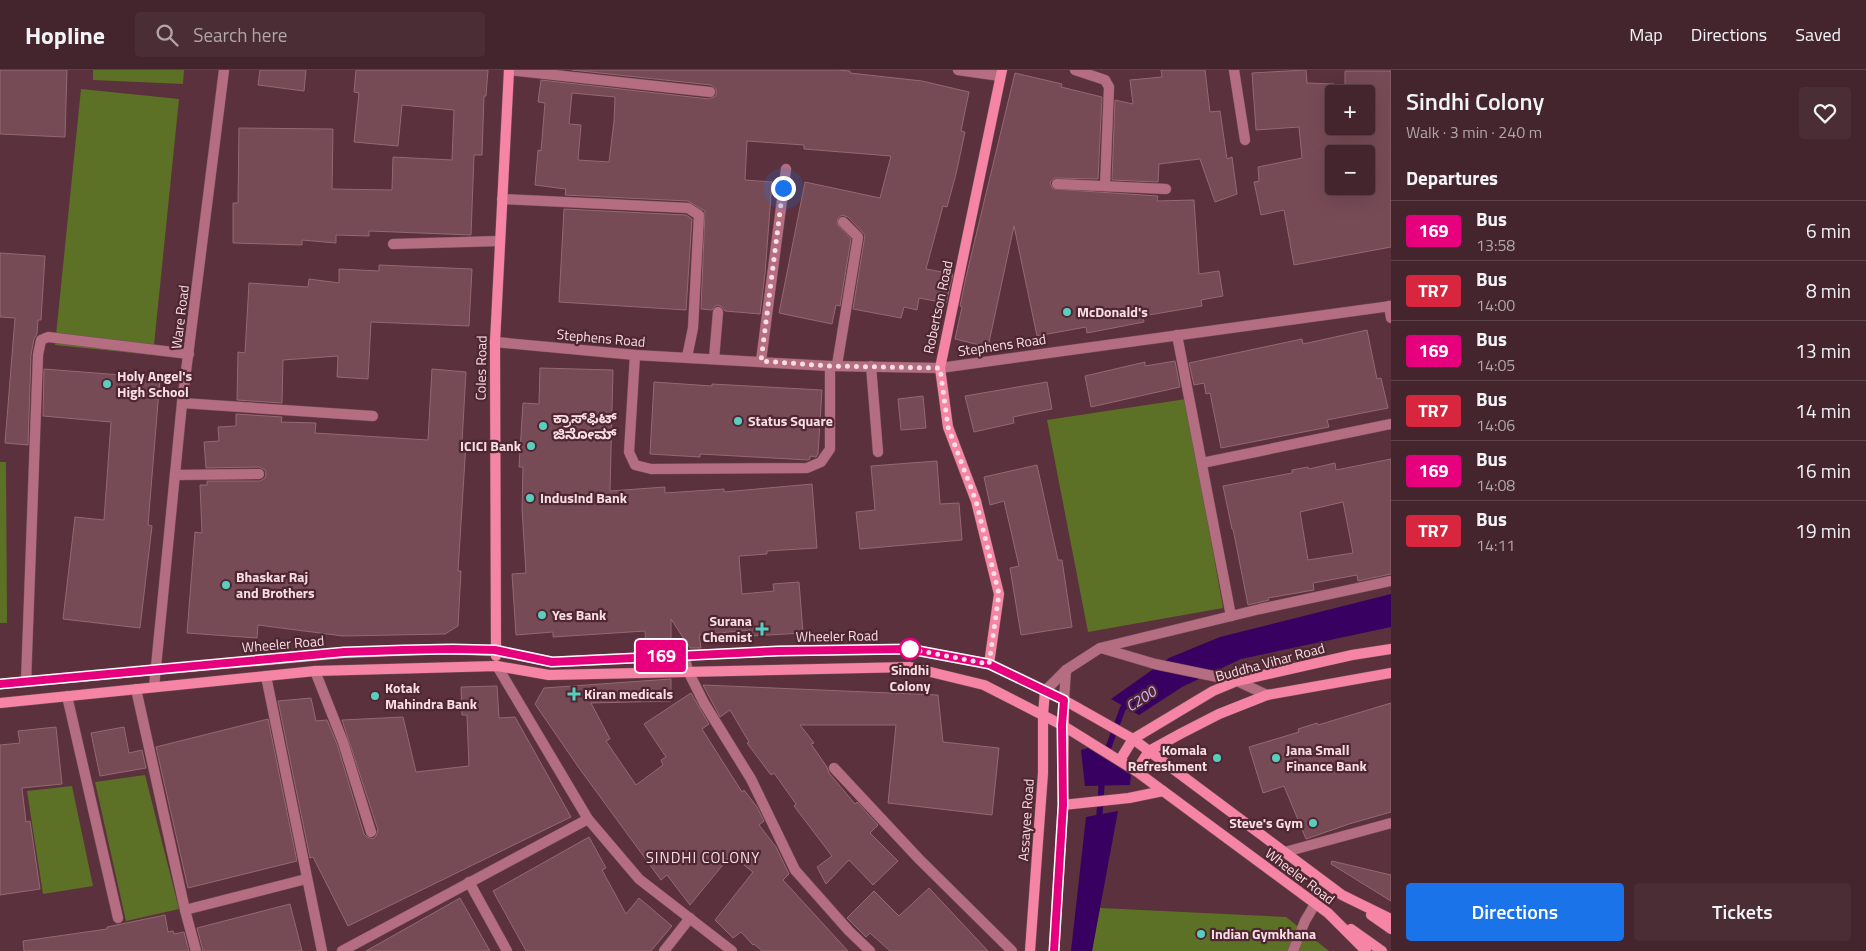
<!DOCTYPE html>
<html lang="en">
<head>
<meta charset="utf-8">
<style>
  body { margin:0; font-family:"Titillium Web","Noto Sans Kannada",sans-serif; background:#4b2d35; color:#f1f3f6; height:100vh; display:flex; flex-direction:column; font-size:19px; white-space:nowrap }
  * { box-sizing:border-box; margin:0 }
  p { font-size:16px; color:#afa5aa }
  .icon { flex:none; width:28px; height:28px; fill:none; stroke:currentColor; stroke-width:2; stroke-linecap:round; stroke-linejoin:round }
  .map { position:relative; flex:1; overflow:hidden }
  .side { display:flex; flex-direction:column; background:#44252d; width:475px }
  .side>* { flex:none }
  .badge { padding:0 10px; border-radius:4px; font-size:18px; line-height:32px }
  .fabs { position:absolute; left:1325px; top:15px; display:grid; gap:10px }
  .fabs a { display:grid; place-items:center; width:50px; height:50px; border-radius:5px; background:#44252d; box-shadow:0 5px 20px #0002,0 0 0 1px #5c4249; font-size:25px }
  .you { position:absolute; width:25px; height:25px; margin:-12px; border:4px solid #fff; border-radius:50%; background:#1a73e8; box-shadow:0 0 0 8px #1a73e833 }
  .map>.badge { position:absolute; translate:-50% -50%; box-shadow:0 0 0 2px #fff }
  h2 { padding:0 15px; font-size:19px; line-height:45px }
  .round { display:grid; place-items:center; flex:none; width:52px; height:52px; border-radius:5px; background:#4b2d35 }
  .headline { display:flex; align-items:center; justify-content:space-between; height:85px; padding:0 15px }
  h1 { font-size:24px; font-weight:600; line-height:38px }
  .cta { display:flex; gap:10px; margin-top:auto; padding:10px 15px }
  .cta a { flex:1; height:58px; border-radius:5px; background:#1a73e8; color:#fff; font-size:20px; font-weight:600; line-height:58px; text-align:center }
  .cta a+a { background:#4b2d35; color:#f1f3f6 }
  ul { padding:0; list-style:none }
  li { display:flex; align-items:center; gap:15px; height:60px; padding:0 15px; border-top:1px solid #5c4249 }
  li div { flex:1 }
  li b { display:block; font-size:19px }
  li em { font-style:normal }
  li .badge { min-width:55px; font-weight:700; text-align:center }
  header { display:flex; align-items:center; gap:30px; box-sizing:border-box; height:70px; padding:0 25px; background:#44252d; border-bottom:1px solid #5c4249 }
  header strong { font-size:24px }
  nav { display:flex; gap:28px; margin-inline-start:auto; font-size:18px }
  .search { width:350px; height:45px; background:#4b2d35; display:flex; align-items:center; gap:12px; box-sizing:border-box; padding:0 18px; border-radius:5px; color:#afa5aa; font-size:19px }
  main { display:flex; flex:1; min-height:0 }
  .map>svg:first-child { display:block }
  .green { fill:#5c7125 }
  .water { fill:#380061 }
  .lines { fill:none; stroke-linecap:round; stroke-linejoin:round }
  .stream { stroke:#380061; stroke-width:6 }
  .building { fill:#774b56; stroke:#956873; fill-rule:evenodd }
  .lane-casing { stroke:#77505a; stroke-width:11 }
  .street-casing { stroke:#77505a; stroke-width:11 }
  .secondary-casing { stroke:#77505a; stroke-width:11 }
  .lane { stroke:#b56e81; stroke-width:10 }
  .street { stroke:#b56e81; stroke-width:10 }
  .secondary { stroke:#f685a5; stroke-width:10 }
  .line-casing { stroke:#fff; stroke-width:11 }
  .line { stroke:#e6007e; stroke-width:8 }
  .walk { stroke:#f9dee4; stroke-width:5; stroke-dasharray:0 9 }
  .poi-dot { fill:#59cebe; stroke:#4f2732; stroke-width:2 }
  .stop-dot { fill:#fff; stroke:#e6007e; stroke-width:2.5 }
  .labels { text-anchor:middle; stroke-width:4.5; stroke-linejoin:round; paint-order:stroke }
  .street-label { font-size:14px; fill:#f9dee4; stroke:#4f2732 }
  .poi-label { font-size:14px; font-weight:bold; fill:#f9dee4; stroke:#4f2732; text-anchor:start }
  .stop-label { font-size:14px; font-weight:bold; fill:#f9dee4; stroke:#4f2732 }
  .water-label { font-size:15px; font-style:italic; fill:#d2b3fd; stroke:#4f2732 }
  .neighbourhood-label { font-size:15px; letter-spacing:1px; fill:#f9dee4; stroke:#4f2732 }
</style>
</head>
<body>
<header>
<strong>Hopline</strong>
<div class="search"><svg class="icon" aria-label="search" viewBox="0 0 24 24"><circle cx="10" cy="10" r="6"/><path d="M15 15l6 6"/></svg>Search here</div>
<nav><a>Map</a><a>Directions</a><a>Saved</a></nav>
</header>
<main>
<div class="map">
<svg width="1391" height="881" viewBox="0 0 1391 881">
  <rect width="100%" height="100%" fill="#5a313c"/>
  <!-- green -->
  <g class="green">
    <polygon points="93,0 184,0 183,14 93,10"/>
    <polygon points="81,19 179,29 153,285 55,275"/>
    <polygon points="1186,329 1223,538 1088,562 1047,350"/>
    <polygon points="0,392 6,392 7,553 0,553"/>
    <polygon points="145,705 179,839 126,851 95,712"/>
    <polygon points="72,716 93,816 43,824 27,721"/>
    <polygon points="1100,838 1286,847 1329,881 1092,881"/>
  </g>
  <!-- water -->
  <g class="water">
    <polygon points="1391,524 1391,557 1241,589 1182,617 1139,645 1111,629 1169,588 1220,567"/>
    <polygon points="1088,678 1131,705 1130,715 1085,716 1081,680"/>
    <polygon points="1118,741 1092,881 1071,881 1086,747"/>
  </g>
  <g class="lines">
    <!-- stream -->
    <g class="stream">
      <polyline points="1106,684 1123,638 1132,632"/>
      <polyline points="1099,751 1102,709"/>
    </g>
  </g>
  <!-- building -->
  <g class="building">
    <polygon points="0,0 67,0 65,67 0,64"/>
    <polygon points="260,0 306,0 304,21 258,15"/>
    <polygon points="356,0 488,0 486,26 484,26 482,85 474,85 471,165 369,161 369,166 336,165 336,173 302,170 302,175 233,173 233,133 238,133 239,58 333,59 332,119 392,120 393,87 452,90 454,40 402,35 398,76 354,72 359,23 354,22"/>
    <path d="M 572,0 L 837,0 L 850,1 L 850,3 L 922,11 L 969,22 L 961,61 L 965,62 L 956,104 L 947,137 L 943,136 L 926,199 L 953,204 L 946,233 L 919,228 L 917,240 L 904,237 L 901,248 L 853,239 L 865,165 L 848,147 L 842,145 L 838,148 L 837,154 L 851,169 L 840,236 L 836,235 L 832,254 L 779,243 L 805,112 L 880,128 L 891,86 L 804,79 L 804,75 L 747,71 L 745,110 L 772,112 L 765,204 L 760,244 L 725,241 L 722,237 L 718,235 L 715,236 L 712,240 L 701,239 L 705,141 L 688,131 L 565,125 L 566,119 L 535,115 L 538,80 L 541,81 L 545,33 L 538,32 L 541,10 L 709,29 L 716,26 L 716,19 L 711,15 ZM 572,23 L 615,27 L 614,51 L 609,92 L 578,90 L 581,55 L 569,54 Z"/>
    <polygon points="1161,0 1205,0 1210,42 1220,41 1227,89 1232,87 1237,124 1215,132 1200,89 1159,94 1158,112 1112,110 1115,30 1133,34 1130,10 1162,7"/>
    <path d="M 1306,0 L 1307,13 L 1334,14 L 1334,56 L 1366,56 L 1366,24 L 1345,24 L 1345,1 L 1391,1 L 1391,177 L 1294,195 L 1284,140 L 1261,145 L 1254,112 L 1259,111 L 1258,97 L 1302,88 L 1299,57 L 1256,60 L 1252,3 ZM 1334,84 L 1366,84 L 1366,116 L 1334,116 Z"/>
    <polygon points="1015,3 1062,14 1061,17 1102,27 1098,109 1054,108 1050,113 1053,119 1158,126 1157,131 1194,130 1199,204 1219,201 1223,226 1201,230 1202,236 1143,246 1144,252 1087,263 1086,257 1037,266 1014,156 988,277 955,269 962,237 960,236 966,207"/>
    <polygon points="564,139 686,145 692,149 686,240 559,232"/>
    <polygon points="0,183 45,186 41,250 38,250 37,264 34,269 31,285 28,375 5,373 15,248 0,247"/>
    <polygon points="379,195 472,199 469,256 371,252 368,309 337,307 338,286 283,290 282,333 237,330 238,282 245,283 249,213 308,217 309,209 339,213 339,199 379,201"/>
    <polygon points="1367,260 1377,309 1381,308 1388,338 1327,350 1329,357 1221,378 1210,323 1206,324 1204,313 1194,315 1189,293 1302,269 1303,274"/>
    <polygon points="1175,291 1180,317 1091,337 1085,306 1145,292 1145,296"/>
    <polygon points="540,298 613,300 610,421 665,417 665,423 724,419 724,422 812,414 817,478 767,481 767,484 739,486 742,524 774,521 773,514 799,512 803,563 751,566 750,560 699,565 701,578 690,578 671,549 671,579 646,581 645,561 553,567 553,562 516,565 512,504 526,503 522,439 523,397 519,397 523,333 539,334"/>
    <polygon points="44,299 160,308 148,455 152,456 140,558 63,549 75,447 104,450 111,352 43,346"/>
    <polygon points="432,299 466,302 462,372 466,373 458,501 461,501 458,556 445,564 343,566 258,555 257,568 187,563 195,462 202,463 200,415 207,415 207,411 260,411 265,408 266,404 265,400 259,397 206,398 204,372 219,371 218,357 236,356 236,344 282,347 281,352 316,353 315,363 428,370"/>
    <polygon points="654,312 712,316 712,314 822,320 818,384 816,387 810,386 810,389 808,390 700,384 700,387 650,384"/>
    <polygon points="1047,312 1052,339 1013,347 1014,353 974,362 965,326"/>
    <polygon points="923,326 926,358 901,360 898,329"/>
    <path d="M 1391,389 L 1391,504 L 1358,511 L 1357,505 L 1313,513 L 1314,520 L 1268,528 L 1269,530 L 1248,535 L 1233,459 L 1232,459 L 1223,416 L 1292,403 L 1292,400 L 1308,397 L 1309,399 L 1335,393 L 1336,400 ZM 1343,432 L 1353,483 L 1308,490 L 1300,442 Z"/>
    <polygon points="937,391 940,434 959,433 962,470 860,479 856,442 875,440 871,396"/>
    <polygon points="1037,395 1058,490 1062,490 1072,557 1021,565 1010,498 1019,496 1004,431 990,435 984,407"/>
    <polygon points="671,609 671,631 591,633 610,669 606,671 636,715 663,695 661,690 666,687 644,654 691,623 709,654 702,659 742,722 744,720 757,737 764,751 759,755 776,777 789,804 783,810 848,881 762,881 754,874 753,875 741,862 733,868 715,850 753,802 731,785 690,835 667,805 661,810 579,698 535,634 544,618"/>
    <polygon points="703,615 938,625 943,672 999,678 992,745 888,733 896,655 800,655 814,673 811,674 827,697 829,703 855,734 857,732 878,755 870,763 898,791 873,815 849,790 826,814 817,797 832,786 794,736 796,734 774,703 771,705 747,673 749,672 730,640 720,647"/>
    <polygon points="497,616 499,648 515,647 571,747 348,856 313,787 310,788 278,631 311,628 316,651 327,650 337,674 364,764 367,767 373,769 376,766 378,760 342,650 403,647 416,702 469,696 467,645 462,645 461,617"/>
    <polygon points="1391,633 1391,742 1349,754 1306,769 1284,716 1263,723 1249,677 1299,662 1298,659 1317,653 1318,655"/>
    <polygon points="268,649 297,791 188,818 156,677"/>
    <polygon points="56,657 62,714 22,718 26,752 30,751 40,819 0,825 0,675 20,673 18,661"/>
    <polygon points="124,657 129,683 142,680 146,698 100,706 91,663"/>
    <polygon points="589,767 606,798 602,800 626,844 639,828 672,856 651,881 526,881 493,821"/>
    <polygon points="1332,791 1391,805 1391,831 1331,794"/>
    <polygon points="929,818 988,881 890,881 870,863 866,867 847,848 874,821 899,846"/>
    <polygon points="460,828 490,881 366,881"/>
    <polygon points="290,834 302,881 203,881 197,858"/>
    <polygon points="165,845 168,862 173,861 174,864 184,862 189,881 24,881 23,871 107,859 107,857"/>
  </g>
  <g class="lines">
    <!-- lane casing -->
    <g class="lane-casing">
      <g id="lane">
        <polyline points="502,129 688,138 699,145 693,258 687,287"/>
        <polyline points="714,289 718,242"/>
        <polyline points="761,291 786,99"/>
        <polyline points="837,295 858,167 843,152"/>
        <polyline points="871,296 878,382"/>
        <polyline points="315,601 343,672 371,762"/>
        <polyline points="26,612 38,285 41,270 48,267 189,284"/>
        <polyline points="1293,881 1305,851 1315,834"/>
      </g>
    </g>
    <!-- street casing -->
    <g class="street-casing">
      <g id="street">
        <polyline points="509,0 710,22"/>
        <polyline points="958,0 1000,6"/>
        <polyline points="1075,0 1105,10 1109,17 1105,116"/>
        <polyline points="1234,0 1245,70"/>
        <polyline points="1057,114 1166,119"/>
        <polyline points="393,174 500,171"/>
        <polyline points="1389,236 1391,248"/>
        <polyline points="1177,265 1231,546"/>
        <polyline points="495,272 635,285 830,296 940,298 1391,236"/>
        <polyline points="635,285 629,382 635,395 651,399 807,398 821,392 830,379 830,296"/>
        <polyline points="182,333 373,346"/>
        <polyline points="1202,393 1391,354"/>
        <polyline points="175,405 259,404"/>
        <polyline points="1101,578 1155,594 1237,611 1267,625"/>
        <polyline points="684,585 688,601 704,633 751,709 795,800 849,861 870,881"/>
        <polyline points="497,596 588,749 639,809 732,881"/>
        <polyline points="266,606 322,881"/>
        <polyline points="154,617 182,333 224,0"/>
        <polyline points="136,619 185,840 196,881"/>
        <polyline points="1045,621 1066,600 1100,578 1260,539 1391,511"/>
        <polyline points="67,626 118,848"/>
        <polyline points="1064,630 1066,600"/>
        <polyline points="834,698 919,789 1012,881"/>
        <polyline points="1285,782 1391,753"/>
        <polyline points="469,812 507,881"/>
        <polyline points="185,840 306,809"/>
        <polyline points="342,881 588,749"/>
        <polyline points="664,881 690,848"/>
      </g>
    </g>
    <!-- secondary casing -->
    <g class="secondary-casing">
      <g id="secondary">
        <polyline points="496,586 495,272 509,0"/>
        <polyline points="989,594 999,524 976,431 948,357 940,298 1002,0"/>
        <polyline points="0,614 344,583 442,579 495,581 552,592 778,581 910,579 989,594 1064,630 1133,669 1342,825 1391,849"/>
        <polyline points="0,633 315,601 497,596 549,605 910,597 984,615 1062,655 1136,701 1328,843 1366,881"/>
        <polyline points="1120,690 1133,669 1213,621 1237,611 1352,585 1391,579"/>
        <polyline points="1136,701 1149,681 1180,664 1219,644 1267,625 1391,603"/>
        <polyline points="1063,735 1129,728 1163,721"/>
        <polyline points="1371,845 1391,859"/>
        <polyline points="1351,859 1382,881"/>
        <polyline points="1030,881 1043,703 1043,644 1045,621"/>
        <polyline points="1054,881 1063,735 1064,630"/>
      </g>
    </g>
    <!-- lane -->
    <use href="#lane" class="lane"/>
    <!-- street -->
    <use href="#street" class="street"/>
    <!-- secondary -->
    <use href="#secondary" class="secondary"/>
  </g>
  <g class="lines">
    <!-- line casing -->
    <g class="line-casing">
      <polyline id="line" points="0,614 344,582 403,580 453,579 495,580 552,592 778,581 909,579 989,594 1064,630 1062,655 1063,735 1054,881"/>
    </g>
    <!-- line -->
    <use href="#line" class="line"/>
    <!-- walk -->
    <polyline class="walk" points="783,118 761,291 830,296 940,298 948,357 976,431 999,524 989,594 910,579"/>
  </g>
  <!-- markers -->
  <g class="poi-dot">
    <circle cx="1067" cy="242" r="5"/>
    <circle cx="107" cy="314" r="5"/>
    <circle cx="738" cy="351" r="5"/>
    <circle cx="543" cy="356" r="5"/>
    <circle cx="531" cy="376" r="5"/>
    <circle cx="530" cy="428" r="5"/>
    <circle cx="226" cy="515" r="5"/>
    <circle cx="542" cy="545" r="5"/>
    <path d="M759.5 551.5h5v5h5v5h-5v5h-5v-5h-5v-5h5z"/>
    <path d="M571.5 616.5h5v5h5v5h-5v5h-5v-5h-5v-5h5z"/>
    <circle cx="375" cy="626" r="5"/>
    <circle cx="1217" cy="688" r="5"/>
    <circle cx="1276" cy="688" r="5"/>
    <circle cx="1313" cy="753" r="5"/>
    <circle cx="1201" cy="864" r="5"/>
  </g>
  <circle class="stop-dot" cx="910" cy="579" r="10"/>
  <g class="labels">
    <!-- street labels -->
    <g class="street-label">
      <text transform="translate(938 237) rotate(-78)" y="5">Robertson Road</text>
      <text transform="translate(180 247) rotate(-83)" y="5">Ware Road</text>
      <text transform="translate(601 268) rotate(5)" y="5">Stephens Road</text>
      <text transform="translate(1002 275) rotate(-8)" y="5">Stephens Road</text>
      <text transform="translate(481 298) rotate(-89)" y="5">Coles Road</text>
      <text transform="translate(837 566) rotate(-1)" y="5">Wheeler Road</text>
      <text transform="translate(283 574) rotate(-5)" y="5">Wheeler Road</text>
      <text transform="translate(1270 592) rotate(-15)" y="5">Buddha Vihar Road</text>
      <text transform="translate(1026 750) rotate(-86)" y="5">Assayee Road</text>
      <text transform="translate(1300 806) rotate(37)" y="5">Wheeler Road</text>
    </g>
    <!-- poi labels -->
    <g class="poi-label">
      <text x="1077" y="247">McDonald's</text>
      <text x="117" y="311">Holy Angel's<tspan x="117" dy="16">High School</tspan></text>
      <text x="553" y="353">ಕ್ರಾಸ್‌ಫಿಟ್<tspan x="553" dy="16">ಜಿನೋಮ್</tspan></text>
      <text x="748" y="356">Status Square</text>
      <text x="521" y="381" text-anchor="end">ICICI Bank</text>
      <text x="540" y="433">IndusInd Bank</text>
      <text x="236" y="512">Bhaskar Raj<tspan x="236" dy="16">and Brothers</tspan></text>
      <text x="552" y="550">Yes Bank</text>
      <text x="752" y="556" text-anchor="end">Surana<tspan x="752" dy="16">Chemist</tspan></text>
      <text x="385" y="623">Kotak<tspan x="385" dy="16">Mahindra Bank</tspan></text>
      <text x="584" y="629">Kiran medicals</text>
      <text x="1207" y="685" text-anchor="end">Komala<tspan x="1207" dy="16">Refreshment</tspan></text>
      <text x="1286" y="685">Jana Small<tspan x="1286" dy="16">Finance Bank</tspan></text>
      <text x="1303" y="758" text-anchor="end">Steve's Gym</text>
      <text x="1211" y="869">Indian Gymkhana</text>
    </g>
    <!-- stop labels -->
    <g class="stop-label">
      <text x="910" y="605">Sindhi<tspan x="910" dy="16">Colony</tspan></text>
    </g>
    <!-- water labels -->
    <g class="water-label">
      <text transform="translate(1141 629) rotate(-34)" y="5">C200</text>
    </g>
    <!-- neighbourhood labels -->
    <g class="neighbourhood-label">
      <text x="703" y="793">SINDHI COLONY</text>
    </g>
  </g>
</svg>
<div class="fabs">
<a>+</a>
<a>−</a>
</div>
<div class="you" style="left:783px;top:118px"></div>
<b class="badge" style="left:661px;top:586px;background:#e6007e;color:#fff">169</b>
</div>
<section class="side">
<div class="headline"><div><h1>Sindhi Colony</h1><p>Walk · 3 min · 240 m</p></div><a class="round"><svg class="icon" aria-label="heart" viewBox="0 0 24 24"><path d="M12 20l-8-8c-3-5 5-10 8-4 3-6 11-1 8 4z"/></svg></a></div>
<h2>Departures</h2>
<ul>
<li><span class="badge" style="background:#e6007e;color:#fff">169</span><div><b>Bus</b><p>13:58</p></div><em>6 min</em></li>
<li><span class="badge" style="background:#d7263d;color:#fff">TR7</span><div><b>Bus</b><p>14:00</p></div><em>8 min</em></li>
<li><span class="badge" style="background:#e6007e;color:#fff">169</span><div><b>Bus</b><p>14:05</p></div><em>13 min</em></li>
<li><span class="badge" style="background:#d7263d;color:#fff">TR7</span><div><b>Bus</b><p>14:06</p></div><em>14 min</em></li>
<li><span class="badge" style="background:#e6007e;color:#fff">169</span><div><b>Bus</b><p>14:08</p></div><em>16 min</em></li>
<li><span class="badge" style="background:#d7263d;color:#fff">TR7</span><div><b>Bus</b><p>14:11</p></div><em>19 min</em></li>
</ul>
<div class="cta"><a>Directions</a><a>Tickets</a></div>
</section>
</main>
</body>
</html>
